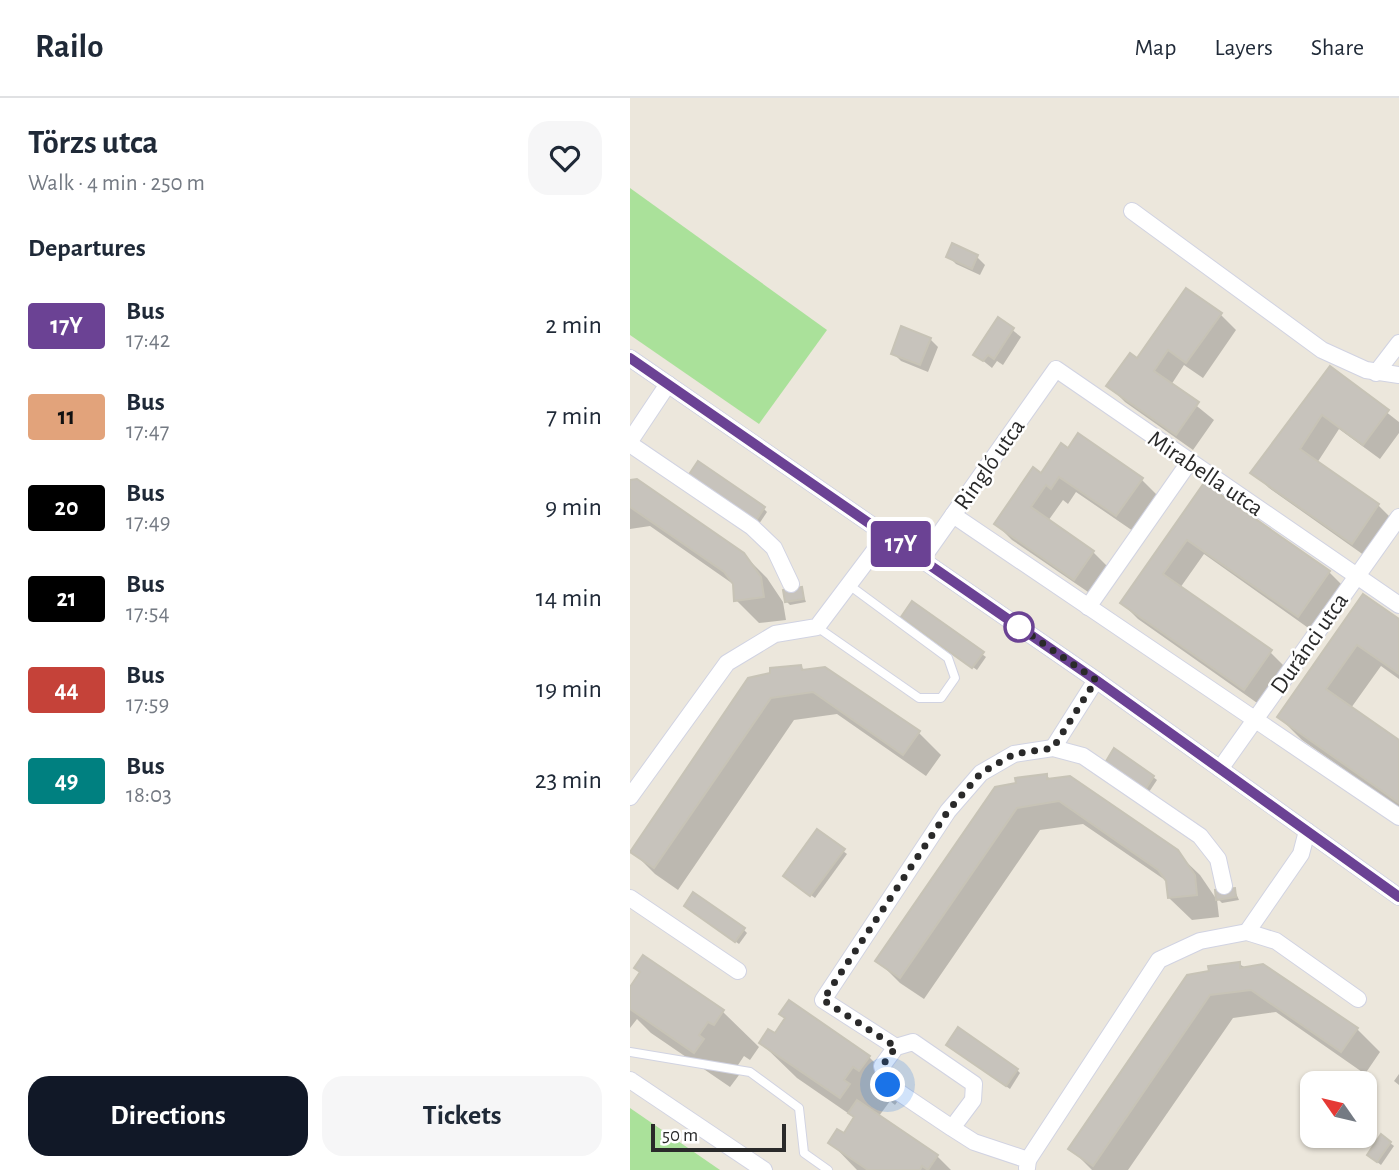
<!DOCTYPE html>
<html lang="en">
<head>
<meta charset="utf-8">
<style>
  body { margin:0; font-family:"Alegreya Sans",sans-serif; background:#f6f6f7; color:#1f2937; height:100vh; display:flex; flex-direction:column; font-size:26px; white-space:nowrap }
  * { box-sizing:border-box; margin:0 }
  p { font-size:23px; color:#747a83 }
  .icon { flex:none; width:38px; height:38px; fill:none; stroke:currentColor; stroke-width:2; stroke-linecap:round; stroke-linejoin:round }
  .map { position:relative; flex:1; overflow:hidden }
  .drawer { display:flex; flex-direction:column; background:#fff; width:630px }
  .drawer>* { flex:none }
  .badge { padding:0 14px; border-radius:5px; font-size:24px; line-height:46px }
  .needle { width:46px; rotate:304deg }
  .fabs { position:absolute; left:670px; top:973px; display:grid; gap:14px }
  .fabs a { display:grid; place-items:center; width:77px; height:77px; border-radius:14px; background:#fff; box-shadow:0 2px 5px #0004; font-size:35px }
  .scale { position:absolute; left:21px; bottom:18px; width:135px; box-sizing:border-box; padding-left:7px; border:4px solid #2a2a2a; border-top:0; font-size:19px; line-height:24px; white-space:nowrap; color:#2a2a2a; -webkit-text-stroke:5px #fff; paint-order:stroke }
  .you { position:absolute; width:35px; height:35px; margin:-18px; border:5px solid #fff; border-radius:50%; background:#1a73e8; box-shadow:0 0 0 10px #1a73e833 }
  .map>.badge { position:absolute; translate:-50% -50%; box-shadow:0 0 0 4px #fff }
  h2 { padding:0 28px; font-size:26px; line-height:63px }
  .round { display:grid; place-items:center; flex:none; width:74px; height:74px; border-radius:21px; background:#f6f6f7 }
  .summary { display:flex; align-items:center; justify-content:space-between; height:119px; padding:0 28px }
  h1 { font-size:33px; font-weight:600; line-height:52px }
  .primary-button { display:flex; gap:14px; margin-top:auto; padding:14px 28px }
  .primary-button a { flex:1; height:80px; border-radius:21px; background:#111827; color:#fff; font-size:28px; font-weight:600; line-height:80px; text-align:center }
  .primary-button a+a { background:#f6f6f7; color:#1f2937 }
  ul { padding:0; list-style:none }
  li { display:flex; align-items:center; gap:21px; height:91px; padding:0 28px }
  li div { flex:1 }
  li b { display:block; font-size:26px }
  li em { font-style:normal }
  li .badge { min-width:77px; font-weight:700; text-align:center }
  header { display:flex; align-items:center; gap:42px; box-sizing:border-box; height:98px; padding:0 35px; background:#fff; border-bottom:2px solid #e0e1e3 }
  header strong { font-size:33px }
  nav { display:flex; gap:38px; margin-inline-start:auto; font-size:24px }
  main { display:flex; flex:1; min-height:0 }
  .map>svg:first-child { display:block }
  .green { fill:#aae19a }
  .shadow { fill:#0003 }
  .building { fill:#c7c3bc; stroke:#c7c3b6; stroke-width:2 }
  .lines { fill:none; stroke-linecap:round; stroke-linejoin:round }
  .lane-casing { stroke:#d1d3e2; stroke-width:10 }
  .street-casing { stroke:#d1d3e2; stroke-width:18 }
  .lane { stroke:#fff; stroke-width:8 }
  .street { stroke:#fff; stroke-width:16 }
  .line-casing { stroke:#fff; stroke-width:16 }
  .line { stroke:#6b4294; stroke-width:10 }
  .walk { stroke:#2a2a2a; stroke-width:7; stroke-dasharray:0 12.6 }
  .stop-dot { fill:#fff; stroke:#6b4294; stroke-width:3.5 }
  .labels { text-anchor:middle; stroke-width:5; stroke-linejoin:round; paint-order:stroke }
  .street-label { font-size:24px; fill:#2a2a2a; stroke:#fff }
</style>
</head>
<body>
<header>
<strong>Railo</strong>
<nav><a>Map</a><a>Layers</a><a>Share</a></nav>
</header>
<main>
<section class="drawer">
<div class="summary"><div><h1>Törzs utca</h1><p>Walk · 4 min · 250 m</p></div><a class="round"><svg class="icon" aria-label="heart" viewBox="0 0 24 24"><path d="M12 20l-8-8c-3-5 5-10 8-4 3-6 11-1 8 4z"/></svg></a></div>
<h2>Departures</h2>
<ul>
<li><span class="badge" style="background:#6b4294;color:#fff">17Y</span><div><b>Bus</b><p>17:42</p></div><em>2 min</em></li>
<li><span class="badge" style="background:#e2a37b;color:#111">11</span><div><b>Bus</b><p>17:47</p></div><em>7 min</em></li>
<li><span class="badge" style="background:#000;color:#fff">20</span><div><b>Bus</b><p>17:49</p></div><em>9 min</em></li>
<li><span class="badge" style="background:#000;color:#fff">21</span><div><b>Bus</b><p>17:54</p></div><em>14 min</em></li>
<li><span class="badge" style="background:#c54239;color:#fff">44</span><div><b>Bus</b><p>17:59</p></div><em>19 min</em></li>
<li><span class="badge" style="background:#008080;color:#fff">49</span><div><b>Bus</b><p>18:03</p></div><em>23 min</em></li>
</ul>
<div class="primary-button"><a>Directions</a><a>Tickets</a></div>
</section>
<div class="map">
<svg width="769" height="1072" viewBox="0 0 769 1072">
  <rect width="100%" height="100%" fill="#ece7dc"/>
  <!-- green -->
  <g class="green">
    <polygon points="0,90 197,232 129,326 0,237"/>
    <polygon points="0,1010 90,1072 0,1072"/>
  </g>
  <!-- shadow -->
  <g class="shadow">
    <polygon points="323,148 347,159 355,167 350,177 326,166 318,158"/>
    <polygon points="590,216 606,232 573,280 554,267 541,287 584,322 563,352 495,304 479,288 508,263"/>
    <polygon points="369,221 391,239 373,267 367,263 362,270 346,257"/>
    <polygon points="300,241 308,249 298,274 271,263 263,255"/>
    <polygon points="700,270 769,324 769,335 750,361 709,331 687,365 748,407 764,423 738,460 639,390 623,374"/>
    <polygon points="438,353 511,381 527,397 503,433 446,394 438,406 433,402 418,423 463,454 479,470 461,496 382,442 366,426"/>
    <polygon points="60,377 134,411 137,414 129,426"/>
    <polygon points="0,384 113,456 137,480 153,504 156,522 129,525 106,502 103,486 20,428 0,431"/>
    <polygon points="575,387 699,474 715,490 684,534 574,456 550,490 640,554 656,570 630,607 508,521 492,505"/>
    <polygon points="171,491 176,504 160,507 156,503"/>
    <polygon points="733,498 769,523 769,581 751,568 721,610 769,644 769,710 672,642 649,619"/>
    <polygon points="283,506 356,559 347,572 277,522"/>
    <polygon points="170,569 288,634 311,657 296,678 207,616 164,622 48,792 25,776 2,753 142,577"/>
    <polygon points="480,668 523,679 527,682 519,694"/>
    <polygon points="416,678 546,754 570,777 587,802 589,819 562,822 539,800 538,784 453,726 410,732 294,901 270,885 248,863"/>
    <polygon points="213,753 217,756 185,800 159,781"/>
    <polygon points="604,791 609,802 592,805 588,801"/>
    <polygon points="59,811 113,831 117,835 109,846"/>
    <polygon points="14,859 93,914 129,949 120,962 114,958 104,973 109,977 100,989 21,935 7,921 0,930 0,892 11,875 6,870"/>
    <polygon points="609,866 727,931 750,954 735,976 646,914 603,920 498,1072 462,1072 441,1051 581,874"/>
    <polygon points="145,937 239,959 274,994 265,1007 260,1003 249,1018 307,1058 321,1072 227,1072 200,1044 214,1037 225,1020 167,980 131,945"/>
    <polygon points="321,950 387,972 390,975 380,991"/>
    <polygon points="769,976 769,987 764,983"/>
    <polygon points="760,1045 764,1048 751,1067 742,1060"/>
  </g>
  <!-- building -->
  <g class="building">
    <polygon points="322,145 348,157 342,171 316,159"/>
    <polygon points="556,190 592,215 556,265 538,252 524,273 569,304 546,337 476,288 500,255 507,260"/>
    <polygon points="368,219 384,230 364,261 358,257 353,263 343,257"/>
    <polygon points="271,228 301,240 290,267 261,256"/>
    <polygon points="700,268 759,312 733,347 692,317 670,351 749,406 722,446 620,375"/>
    <polygon points="448,335 513,380 486,418 429,379 421,391 416,387 401,409 464,453 444,482 364,426 403,369 411,375 431,345 438,350"/>
    <polygon points="68,363 135,409 125,424 58,378"/>
    <polygon points="7,381 114,455 131,479 134,499 104,503 103,486 94,474 0,409 0,382"/>
    <polygon points="574,385 700,473 668,519 557,442 533,476 642,552 614,592 490,505"/>
    <polygon points="172,489 174,501 155,504 153,492"/>
    <polygon points="733,496 769,521 769,576 727,547 696,591 769,642 769,705 647,619"/>
    <polygon points="282,503 354,554 342,570 271,519"/>
    <polygon points="171,567 172,572 195,569 290,633 273,657 183,594 141,600 24,770 0,754 118,580 140,575 140,570"/>
    <polygon points="484,650 524,678 515,692 475,665"/>
    <polygon points="417,676 417,681 440,678 548,752 565,777 567,797 538,800 536,783 528,772 429,703 387,710 270,880 245,863 365,689 386,685 385,680"/>
    <polygon points="187,731 215,751 180,798 153,778"/>
    <polygon points="605,790 606,799 586,802 585,792"/>
    <polygon points="63,794 115,830 105,844 54,808"/>
    <polygon points="13,857 94,912 84,927 78,924 69,937 74,941 64,955 0,911 0,889 10,874 4,870"/>
    <polygon points="610,864 610,870 633,866 728,930 711,954 621,892 580,897 463,1068 438,1051 557,877 579,873 578,868"/>
    <polygon points="159,902 240,958 229,973 223,969 214,982 220,986 210,1000 129,945 138,931 145,935 155,920 149,916"/>
    <polygon points="328,929 388,971 376,988 316,947"/>
    <polygon points="227,1002 308,1057 298,1072 292,1068 290,1072 238,1072 198,1045 207,1031 214,1035 224,1019 218,1015"/>
    <polygon points="751,1036 761,1044 747,1064 737,1057"/>
  </g>
  <g class="lines">
    <!-- lane casing -->
    <g class="lane-casing">
      <g id="lane">
        <polyline points="187,529 289,600 311,600 325,580 318,560 219,487"/>
        <polyline points="0,954 120,974 169,1010 174,1055 198,1072"/>
      </g>
    </g>
    <!-- street casing -->
    <g class="street-casing">
      <g id="street">
        <polyline points="502,113 692,252 736,272 769,277"/>
        <polyline points="0,260 466,582 769,799"/>
        <polyline points="746,275 769,245"/>
        <polyline points="0,343 38,286"/>
        <polyline points="0,346 122,429 144,450 161,486"/>
        <polyline points="323,417 769,719"/>
        <polyline points="292,461 426,271 769,507"/>
        <polyline points="458,509 560,363"/>
        <polyline points="423,650 466,582"/>
        <polyline points="590,671 769,419"/>
        <polyline points="0,699 97,565 145,536 187,529 257,436"/>
        <polyline points="0,800 108,873"/>
        <polyline points="617,834 671,756 677,733"/>
        <polyline points="266,949 193,902 318,713 351,675 384,656 423,650 453,658 570,738 588,761 594,788"/>
        <polyline points="0,982 134,1072"/>
        <polyline points="322,1030 343,1002 344,986 283,944 266,949 252,968 258,987 322,1030 344,1044 398,1062 397,1070"/>
        <polyline points="398,1062 529,862 570,843 617,834 646,843 728,901"/>
      </g>
    </g>
    <!-- lane -->
    <use href="#lane" class="lane"/>
    <!-- street -->
    <use href="#street" class="street"/>
  </g>
  <g class="lines">
    <!-- line casing -->
    <g class="line-casing">
      <polyline id="line" points="0,260 466,582 769,799"/>
    </g>
    <!-- line -->
    <use href="#line" class="line"/>
    <!-- walk -->
    <polyline class="walk" points="258,987 252,968 266,949 193,902 318,713 351,675 384,656 423,650 466,582 379,522 389,529"/>
  </g>
  <!-- markers -->
  <circle class="stop-dot" cx="389" cy="529" r="14"/>
  <g class="labels">
    <!-- street labels -->
    <g class="street-label">
      <text transform="translate(359 366) rotate(-55)" y="8">Ringló utca</text>
      <text transform="translate(576 375) rotate(34)" y="8">Mirabella utca</text>
      <text transform="translate(679 545) rotate(-55)" y="8">Duránci utca</text>
    </g>
  </g>
</svg>
<div class="fabs">
<a><svg class="needle" viewBox="-14 -14 28 28"><path d="M0-13l5 13h-10z" fill="#e53935"/><path d="M0 13l5-13h-10z" fill="#747a83"/></svg></a>
</div>
<div class="scale">50 m</div>
<div class="you" style="left:258px;top:987px"></div>
<b class="badge" style="left:271px;top:446px;background:#6b4294;color:#fff">17Y</b>
</div>
</main>
</body>
</html>
